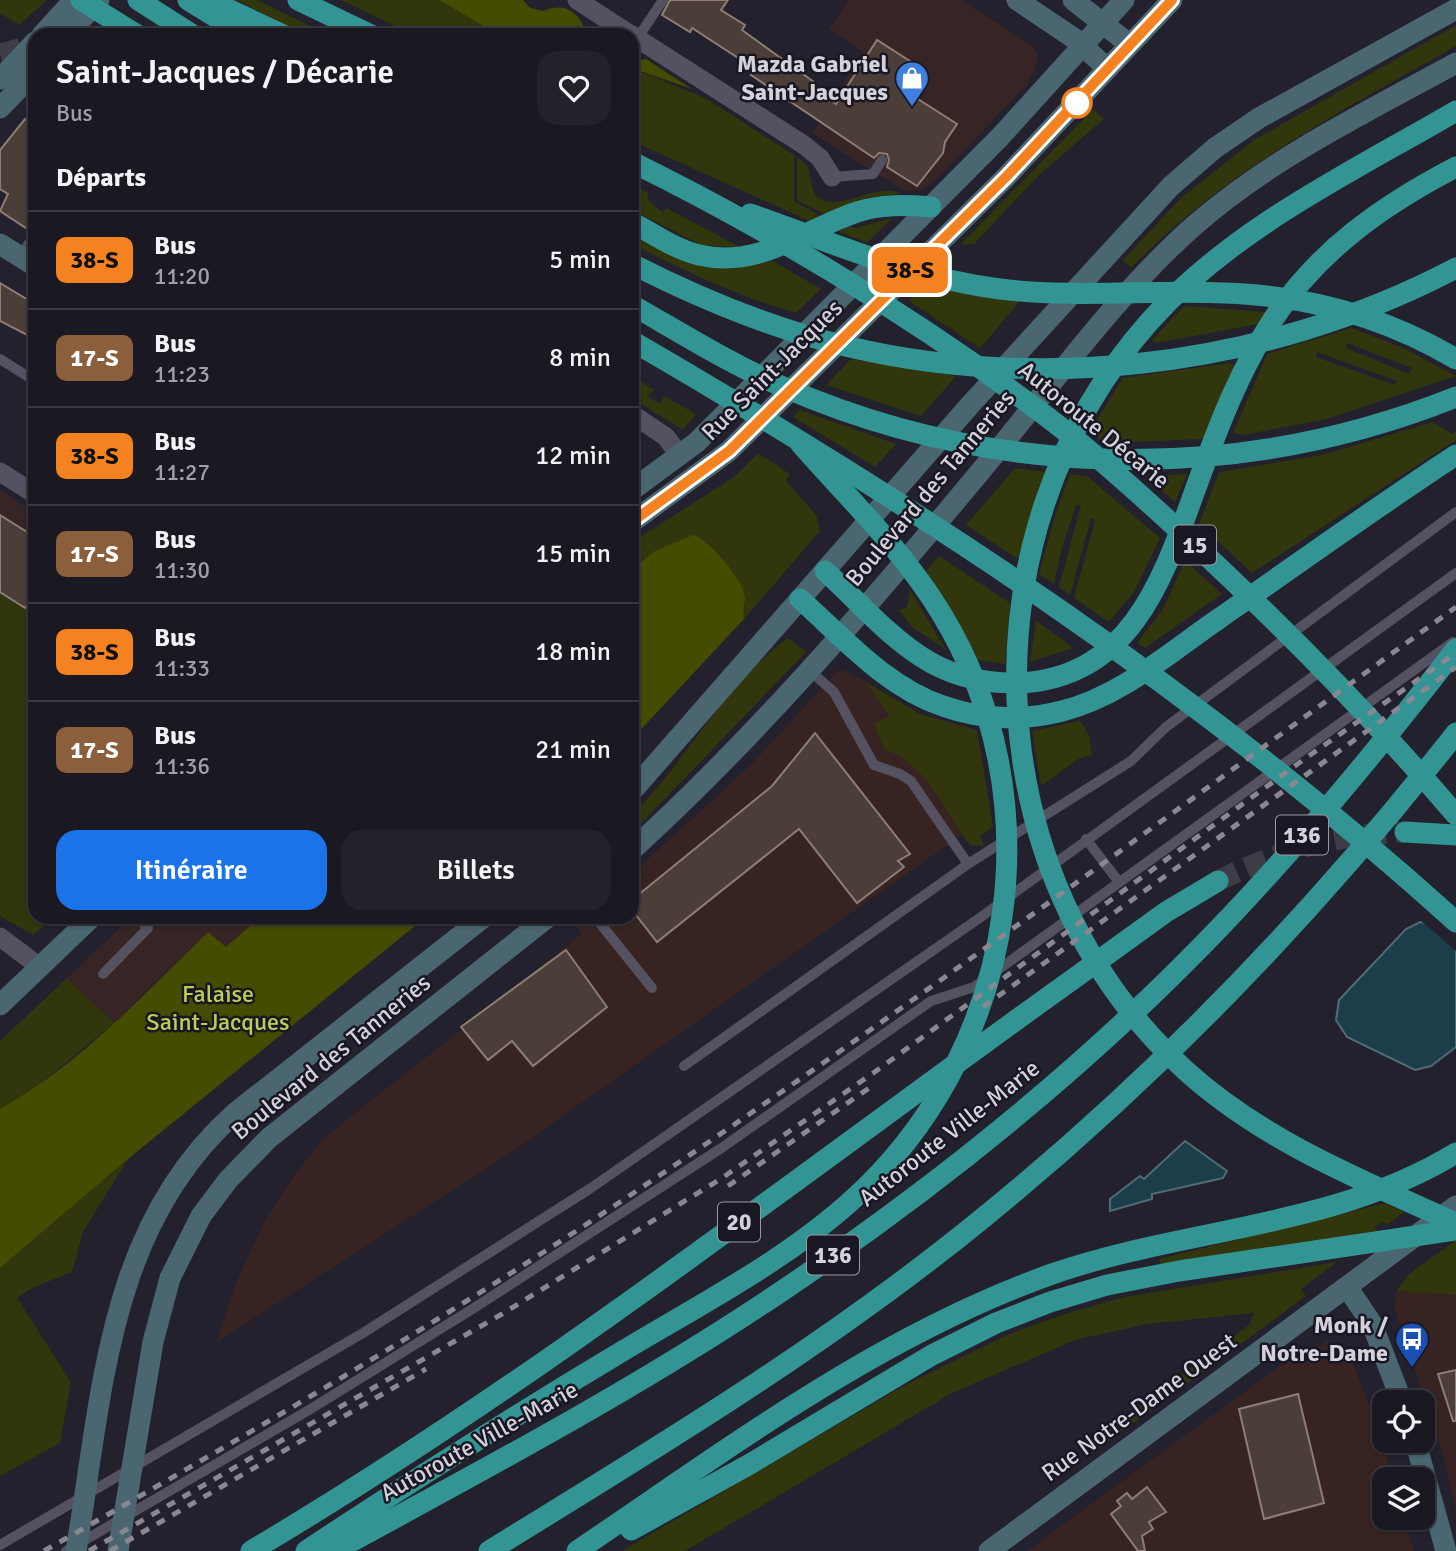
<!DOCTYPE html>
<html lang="fr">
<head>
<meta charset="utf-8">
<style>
  body { margin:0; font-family:Signika,sans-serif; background:#23222a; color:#f1f3f6; height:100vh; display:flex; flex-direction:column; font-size:26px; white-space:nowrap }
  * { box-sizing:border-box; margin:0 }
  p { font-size:23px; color:#9fa0a5 }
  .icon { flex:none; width:38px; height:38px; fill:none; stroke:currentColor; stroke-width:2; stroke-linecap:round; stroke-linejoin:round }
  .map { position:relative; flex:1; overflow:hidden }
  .sheet { position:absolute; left:28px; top:28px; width:611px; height:896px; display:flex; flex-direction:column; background:#1a1922; border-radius:21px; box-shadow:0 2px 5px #0004,0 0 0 2px #383840 }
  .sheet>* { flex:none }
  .badge { padding:0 14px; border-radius:10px; font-size:24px; line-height:46px }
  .tools { position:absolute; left:1372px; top:1390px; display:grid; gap:14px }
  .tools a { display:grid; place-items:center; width:63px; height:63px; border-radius:14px; background:#1a1922; box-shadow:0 2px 5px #0004,0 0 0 2px #383840; font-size:35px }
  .map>.badge { position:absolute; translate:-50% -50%; box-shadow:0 0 0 4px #fff }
  h2 { padding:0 28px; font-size:26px; line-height:63px }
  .round { display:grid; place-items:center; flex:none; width:74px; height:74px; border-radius:21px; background:#23222a }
  .headline { display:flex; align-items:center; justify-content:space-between; height:119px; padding:0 28px }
  h1 { font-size:33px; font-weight:600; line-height:52px }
  .cta { display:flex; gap:14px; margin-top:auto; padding:14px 28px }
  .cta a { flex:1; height:80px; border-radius:21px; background:#1a73e8; color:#fff; font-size:28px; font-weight:600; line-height:80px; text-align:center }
  .cta a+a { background:#23222a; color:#f1f3f6 }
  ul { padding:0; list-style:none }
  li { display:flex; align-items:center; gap:21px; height:98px; padding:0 28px; border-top:2px solid #383840 }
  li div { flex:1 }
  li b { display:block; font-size:26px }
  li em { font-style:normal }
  li .badge { min-width:77px; font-weight:700; text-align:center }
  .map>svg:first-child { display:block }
  .commercial { fill:#372424 }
  .industrial { fill:#372422 }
  .green { fill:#31360c; fill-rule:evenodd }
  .forest { fill:#454c00 }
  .water { fill:#1b3e4a; stroke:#526a75; stroke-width:2 }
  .pier { fill:#23212d }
  .building { fill:#4b3d37; stroke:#8d7d76; stroke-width:2 }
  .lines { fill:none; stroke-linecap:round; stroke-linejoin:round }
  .highway-tunnel { stroke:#3d3c47; stroke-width:21; stroke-dasharray:21 10; stroke-linecap:butt }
  .lane { stroke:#545260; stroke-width:10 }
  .street { stroke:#545260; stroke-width:19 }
  .secondary { stroke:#4a6670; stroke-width:21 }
  .highway { stroke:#329594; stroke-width:21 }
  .rail { stroke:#898791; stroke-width:5; stroke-dasharray:9 9; stroke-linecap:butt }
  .line-casing { stroke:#fff; stroke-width:16 }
  .line { stroke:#f58220; stroke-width:10 }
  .stop-dot { fill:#fff; stroke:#f58220; stroke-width:3.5 }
  .labels { text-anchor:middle; stroke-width:5; stroke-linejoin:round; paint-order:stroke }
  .shield { fill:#191723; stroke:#9b9aa3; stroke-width:2 }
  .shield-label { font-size:23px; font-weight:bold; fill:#d3d2da }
  .poi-label { font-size:24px; font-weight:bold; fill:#d3d2da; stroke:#191723; text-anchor:end }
  .street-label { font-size:24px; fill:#d3d2da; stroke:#191723 }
  .park-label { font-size:24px; fill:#bdcd56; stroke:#191723 }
</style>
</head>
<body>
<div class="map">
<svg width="1456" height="1551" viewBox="0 0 1456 1551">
  <rect width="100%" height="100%" fill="#23212d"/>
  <!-- commercial -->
  <g class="commercial">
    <polygon points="848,0 962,0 1031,45 1038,55 1034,72 1026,86 935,181 922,190 908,191 896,186 812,133 863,52 829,29"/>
    <polygon points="0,490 35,513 35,614 0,592"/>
    <polygon points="131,917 260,917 226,947 207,932 114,1023 67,978"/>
  </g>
  <!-- industrial -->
  <g class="industrial">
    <polygon points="844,670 866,682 884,704 969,830 513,1151 217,1342 235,1285 264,1223 294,1176 323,1139 582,934 576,925 586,917 632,917 632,874 753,763 836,672"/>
    <polygon points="1396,1291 1456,1295 1456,1511 1444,1458 1395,1310"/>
    <polygon points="1327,1341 1347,1350 1375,1419 1393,1479 1384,1479 1384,1517 1404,1517 1414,1551 1027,1551 1277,1368"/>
  </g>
  <!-- green -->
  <g class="green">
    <polygon points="0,0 44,0 46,1 19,25 0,13"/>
    <polygon points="237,0 257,0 329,35 303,35"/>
    <polygon points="341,0 439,0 499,35 414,35"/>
    <path d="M 1456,25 L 1456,46 C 1340,112 1224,171 1131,268 L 1123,260 L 1181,198 L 1254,140 Z"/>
    <polygon points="632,68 705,98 794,155 794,201 822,217 812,222 632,141"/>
    <polygon points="1093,109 1104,119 1040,174 974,244 961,244"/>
    <path d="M 797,157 L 808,166 L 814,194 C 837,218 873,180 902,194 L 869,197 L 826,215 L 797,200 Z"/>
    <polygon points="632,185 648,193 648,200 663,213 666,208 742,248 701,245 632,210"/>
    <polygon points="892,218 867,243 838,231 848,226 856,228"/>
    <path d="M 632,232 L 741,267 L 771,260 L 821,289 L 796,313 C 739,297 685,271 632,244 Z"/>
    <polygon points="925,285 1021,300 980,348 909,301"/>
    <polygon points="1184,306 1267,312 1259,324 1155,343 1152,340"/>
    <path d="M 1351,328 L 1404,348 L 1456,376 L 1327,419 L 1243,435 L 1233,433 L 1267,354 ZM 1347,343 L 1412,368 L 1409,374 L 1346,348 ZM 1317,352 L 1397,381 L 1395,385 L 1316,357 Z"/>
    <polygon points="851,359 956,376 921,416 826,385"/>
    <polygon points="1230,363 1236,366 1203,439 1104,443 1090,431 1123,378"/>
    <polygon points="632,376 654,390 647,396 660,404 664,396 696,414 683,430 632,398"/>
    <polygon points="800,410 896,444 875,467 793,417"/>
    <polygon points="1433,422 1452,434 1456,431 1456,440 1252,573 1199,524 1219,472 1322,455"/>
    <polygon points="758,453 790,474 786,481 816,515 820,531 744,619 745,597 655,551 632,569 632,542 734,477"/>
    <polygon points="1015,468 1046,472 1018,559 966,525"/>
    <polygon points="1070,474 1087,476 1160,538 1134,592 1109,622 1074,598 1095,520 1091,518 1070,595 1059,587 1081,505 1076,505 1061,551 1054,584 1039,574 1055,516"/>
    <polygon points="1187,474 1175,502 1145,476"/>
    <polygon points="939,556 1010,603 1005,664 977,660 951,610 926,571"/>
    <polygon points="1185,561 1222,594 1145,648 1137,643 1163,609"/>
    <polygon points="910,590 946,650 912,627 899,610 907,607"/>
    <polygon points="0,592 35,614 35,917 55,917 33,935 0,916"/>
    <polygon points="1036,621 1074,648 1030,662"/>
    <path d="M 788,638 L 806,652 L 632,833 L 632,815 C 688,760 723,685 788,638 Z"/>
    <path d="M 866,682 L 920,714 L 977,730 L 993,827 L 980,836 L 984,846 L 971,845 L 965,839 C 945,808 923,761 885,750 L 874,724 L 890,716 Z"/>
    <polygon points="1080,721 1089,735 1092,755 1080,758 1041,786 1032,731"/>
    <polygon points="67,978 114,1023 29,1093 0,1109 0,1041"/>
    <polygon points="128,1159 83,1232 72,1272 32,1288 17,1298 71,1382 60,1443 0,1476 0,1268"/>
    <polygon points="1385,1203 1404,1212 1387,1225 1383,1221 1375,1227 1378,1233 1161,1266 1159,1259"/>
    <polygon points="1456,1240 1456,1295 1396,1291 1408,1275"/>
    <polygon points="1337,1262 1301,1289 1306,1296 1090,1455 1100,1435 1249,1325 1254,1313 1147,1324 1075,1340 952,1393 685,1551 622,1551 907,1384 1009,1334 1071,1312 1125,1297"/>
  </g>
  <!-- forest -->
  <g class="forest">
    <path d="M 439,0 L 523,0 L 530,8 L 543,11 C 561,3 577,9 584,28 L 599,35 L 499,35 Z"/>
    <polygon points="646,59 692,89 632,68 632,61"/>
    <path d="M 693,535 C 708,538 744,581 745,597 C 745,605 743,610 744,619 L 632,739 L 632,569 L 655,551 Z"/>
    <path d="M 260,917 L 426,917 L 128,1159 L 0,1268 L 0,1109 C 79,1065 143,995 208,932 L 226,947 Z"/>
  </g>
  <!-- water -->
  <g class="water">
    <polygon points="1420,922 1456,927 1456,1047 1431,1066 1415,1070 1347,1037 1336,1020 1339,1000 1406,929"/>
    <polygon points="1185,1141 1227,1171 1223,1178 1152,1194 1152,1199 1110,1211 1110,1199 1140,1176 1144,1179"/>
  </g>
  <!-- pier -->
  <polygon class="pier" points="1419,919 1456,923 1456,951"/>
  <!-- building -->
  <g class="building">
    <polygon points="670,0 728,0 721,10 745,25 742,30 814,82 811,87 836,104 877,40 916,65 903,85 909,89 907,92 957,124 945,142 943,153 917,186 887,167 889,160 887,154 879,153 874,158 751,75 755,69 692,28 690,32 662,15"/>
    <polygon points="25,119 35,125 35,227 29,230 0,211 8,194 0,189 0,150"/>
    <polygon points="0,283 35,304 35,339 0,321"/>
    <polygon points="0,515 35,537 35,593 25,608 0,592"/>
    <polygon points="815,733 910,854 898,861 904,867 857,903 799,829 657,942 632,910 632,900 772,786"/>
    <polygon points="566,950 607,1007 533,1066 512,1041 488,1060 461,1027"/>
    <polygon points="1456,1370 1456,1421 1453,1421 1438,1374"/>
    <polygon points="1298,1394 1324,1503 1264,1519 1239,1409"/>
    <polygon points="1147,1487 1166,1512 1149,1522 1153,1529 1142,1536 1145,1551 1138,1551 1111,1514 1121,1506 1117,1501 1127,1493 1132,1499"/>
  </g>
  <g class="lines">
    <!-- highway-tunnel -->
    <g class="highway-tunnel">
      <polyline points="0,54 35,45"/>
      <path d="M 1218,881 C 1277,851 1338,834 1405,832"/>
    </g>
    <!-- lane -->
    <g class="lane">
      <polyline points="637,39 663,0"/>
      <polyline points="832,177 873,174 882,160"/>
      <polyline points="20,257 35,234"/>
      <polyline points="0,359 35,381"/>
      <polyline points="1086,839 1119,882"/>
      <polyline points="968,864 1131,761 1166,727 1456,512"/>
      <polyline points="595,917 652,988"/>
      <polyline points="103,974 148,928 137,917"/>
      <polyline points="684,1066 968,864 911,781 900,774 874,765 834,692 809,670"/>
      <polyline points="0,1545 363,1333 591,1188 981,917 1456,573"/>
      <polyline points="66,1551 309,1410 474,1308 720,1149 931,1001 974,987 1453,642"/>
    </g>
    <!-- street -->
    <g class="street">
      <polyline points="577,0 631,35"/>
      <polyline points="632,35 804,145 820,158 832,177"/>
      <polyline points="632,414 666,437 680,456"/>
      <polyline points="0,472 35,494"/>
      <polyline points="0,937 40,967"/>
    </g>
    <!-- secondary -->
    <g class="secondary">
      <polyline points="1017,0 1075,39 1107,68"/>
      <polyline points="1073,0 1129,44"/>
      <polyline points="42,35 74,0"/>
      <polyline points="67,35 99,0"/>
      <polyline points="0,79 35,42"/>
      <polyline points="0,108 35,72"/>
      <polyline points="0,244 35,266"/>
      <polyline points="632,490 697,442 1000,137 1124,0"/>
      <polyline points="632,522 729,451 1006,177 1172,0"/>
      <polyline points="632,791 970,405 1171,186 1215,148 1259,118 1456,9"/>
      <path d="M 632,850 C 759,734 870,604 980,472 C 1050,388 1114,296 1196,224 C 1273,157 1367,112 1456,63"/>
      <polyline points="0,1005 92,917"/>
      <polyline points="1347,1287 1372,1324 1402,1402"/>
      <polyline points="1415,1440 1446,1551"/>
      <path d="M 76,1551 C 103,1393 107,1227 235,1113 L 484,917"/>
      <polyline points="118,1551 153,1342 170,1278 201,1216 228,1180 269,1138 548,917"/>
      <polyline points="989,1551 1456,1206"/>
    </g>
    <!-- highway -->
    <g class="highway">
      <polyline points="81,0 137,35"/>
      <polyline points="138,0 193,35"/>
      <polyline points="188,0 245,35"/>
      <polyline points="209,0 283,35"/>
      <polyline points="298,0 371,35"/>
      <path d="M 1456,111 C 1350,173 1233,228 1150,321 C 960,534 974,877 1185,1070 C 1263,1141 1361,1180 1456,1223"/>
      <path d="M 632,162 C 766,228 907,313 1027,402 C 1077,438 1124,480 1170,522 C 1271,614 1367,711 1456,815"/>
      <path d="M 750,214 C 833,243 912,278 1000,289 C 1081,299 1163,288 1244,294 C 1319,299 1392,321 1456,359"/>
      <path d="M 632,222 C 653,234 675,249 699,255 C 760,269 803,230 857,212 C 881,204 906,205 931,207"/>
      <path d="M 632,264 C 689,293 747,318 808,336 C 1018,398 1263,370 1456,268"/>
      <path d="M 632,305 C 681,333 729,363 781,386 C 995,480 1239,484 1456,397"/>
      <path d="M 632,341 C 923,510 1206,695 1456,922"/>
      <path d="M 825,571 C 856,599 885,633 920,656 C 950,676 984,684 1020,683 C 1138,677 1167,565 1201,474 C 1220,422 1241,368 1272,321 C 1317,251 1383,205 1456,167"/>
      <path d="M 800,599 C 844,638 886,687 943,706 C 982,720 1023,721 1062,711 C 1120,697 1169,653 1217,620 C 1296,565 1375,508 1456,455"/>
      <polyline points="1405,832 1456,835"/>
      <polyline points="631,1530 750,1464 932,1355 996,1323 1050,1302 1107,1285 1179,1271 1456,1230"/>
      <path d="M 251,1551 C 540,1380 803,1172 1076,977 L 1166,912 L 1218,881"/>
      <path d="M 306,1551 C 410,1482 514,1416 621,1352 C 704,1302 797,1255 867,1186 C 1018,1037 1053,796 941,613 C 903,550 848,498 800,443"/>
      <path d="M 334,1551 C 483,1470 634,1390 776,1295 C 937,1187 1091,1063 1225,922 C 1307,836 1383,743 1456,649"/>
      <path d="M 489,1551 C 658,1447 829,1344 983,1218 C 1159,1075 1316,911 1456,733"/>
      <path d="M 577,1551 C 728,1449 878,1336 1052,1274 C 1184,1228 1334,1228 1456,1153"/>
    </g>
    <!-- rail -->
    <g class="rail">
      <polyline points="983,1007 1456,667"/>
      <polyline points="728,1186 872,1086"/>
      <path d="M 44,1551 C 237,1441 429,1329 614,1206 C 900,1015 1177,809 1456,607"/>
      <polyline points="89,1551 502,1314 722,1178 876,1071 1303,760 1456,653"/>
      <polyline points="110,1551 426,1369"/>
    </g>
  </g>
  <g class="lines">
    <!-- line casing -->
    <g class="line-casing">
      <polyline id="line" points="632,522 729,451 1006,177 1172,0"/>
    </g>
    <!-- line -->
    <use href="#line" class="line"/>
  </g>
  <!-- icons -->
  <defs>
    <g id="shop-pin" transform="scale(1.75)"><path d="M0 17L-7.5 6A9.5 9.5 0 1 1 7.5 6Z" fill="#3f7fe0" stroke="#191723"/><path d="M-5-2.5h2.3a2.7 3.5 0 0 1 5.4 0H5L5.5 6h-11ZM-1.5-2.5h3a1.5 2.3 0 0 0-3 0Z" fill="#fff"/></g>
    <g id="bus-pin" transform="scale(1.75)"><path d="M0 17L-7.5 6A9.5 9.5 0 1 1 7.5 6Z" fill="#1a4fb4" stroke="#191723"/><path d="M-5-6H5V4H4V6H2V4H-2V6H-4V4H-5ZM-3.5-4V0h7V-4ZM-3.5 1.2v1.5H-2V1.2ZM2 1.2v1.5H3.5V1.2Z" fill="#fff"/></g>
  </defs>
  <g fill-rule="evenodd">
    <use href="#shop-pin" x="912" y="78"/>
    <use href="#bus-pin" x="1412" y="1339"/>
  </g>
  <!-- markers -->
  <circle class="stop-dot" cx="1077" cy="103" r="14"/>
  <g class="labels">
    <!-- shield labels -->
    <g class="shield">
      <rect x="1174" y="525.5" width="42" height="39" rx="5"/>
      <rect x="1276" y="815.5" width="52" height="39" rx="5"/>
      <rect x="718" y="1202.5" width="42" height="39" rx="5"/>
      <rect x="807" y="1235.5" width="52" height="39" rx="5"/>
    </g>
    <g class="shield-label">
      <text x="1195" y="553">15</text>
      <text x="1302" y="843">136</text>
      <text x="739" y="1230">20</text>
      <text x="833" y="1263">136</text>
    </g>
    <!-- poi labels -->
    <g class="poi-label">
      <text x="888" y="72">Mazda Gabriel<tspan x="888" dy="28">Saint-Jacques</tspan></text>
      <text x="1388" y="1333">Monk /<tspan x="1388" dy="28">Notre-Dame</tspan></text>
    </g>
    <!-- street labels -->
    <g class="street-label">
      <text transform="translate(772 370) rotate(-45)" y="8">Rue Saint-Jacques</text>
      <text transform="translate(1094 425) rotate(39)" y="8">Autoroute Décarie</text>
      <text transform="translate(930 488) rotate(-50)" y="8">Boulevard des Tanneries</text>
      <text transform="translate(331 1057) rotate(-39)" y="8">Boulevard des Tanneries</text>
      <text transform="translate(949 1133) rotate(-38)" y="8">Autoroute Ville-Marie</text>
      <text transform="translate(1139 1407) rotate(-36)" y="8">Rue Notre-Dame Ouest</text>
      <text transform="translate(479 1441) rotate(-29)" y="8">Autoroute Ville-Marie</text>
    </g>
    <!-- park labels -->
    <g class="park-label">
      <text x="218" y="1002">Falaise<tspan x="218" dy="28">Saint-Jacques</tspan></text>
    </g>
  </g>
</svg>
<div class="tools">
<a><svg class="icon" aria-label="locate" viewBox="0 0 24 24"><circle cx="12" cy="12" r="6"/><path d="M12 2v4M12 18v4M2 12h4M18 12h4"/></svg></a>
<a><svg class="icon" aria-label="layers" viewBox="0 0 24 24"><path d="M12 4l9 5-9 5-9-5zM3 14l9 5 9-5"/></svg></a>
</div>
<b class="badge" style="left:910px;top:270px;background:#f58220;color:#111">38-S</b>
<section class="sheet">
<div class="headline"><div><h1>Saint-Jacques / Décarie</h1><p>Bus</p></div><a class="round"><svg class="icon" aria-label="heart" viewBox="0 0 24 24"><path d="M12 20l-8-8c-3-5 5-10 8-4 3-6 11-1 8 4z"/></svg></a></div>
<h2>Départs</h2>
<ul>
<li><span class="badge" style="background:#f58220;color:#111">38-S</span><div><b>Bus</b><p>11:20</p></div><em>5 min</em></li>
<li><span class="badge" style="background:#8b5e3c;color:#fff">17-S</span><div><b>Bus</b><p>11:23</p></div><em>8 min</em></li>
<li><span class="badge" style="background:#f58220;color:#111">38-S</span><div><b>Bus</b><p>11:27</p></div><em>12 min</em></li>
<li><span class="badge" style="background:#8b5e3c;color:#fff">17-S</span><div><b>Bus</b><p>11:30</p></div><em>15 min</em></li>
<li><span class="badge" style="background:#f58220;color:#111">38-S</span><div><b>Bus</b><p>11:33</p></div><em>18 min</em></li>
<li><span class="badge" style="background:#8b5e3c;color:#fff">17-S</span><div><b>Bus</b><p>11:36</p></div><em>21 min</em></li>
</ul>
<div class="cta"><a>Itinéraire</a><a>Billets</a></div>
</section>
</div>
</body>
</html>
